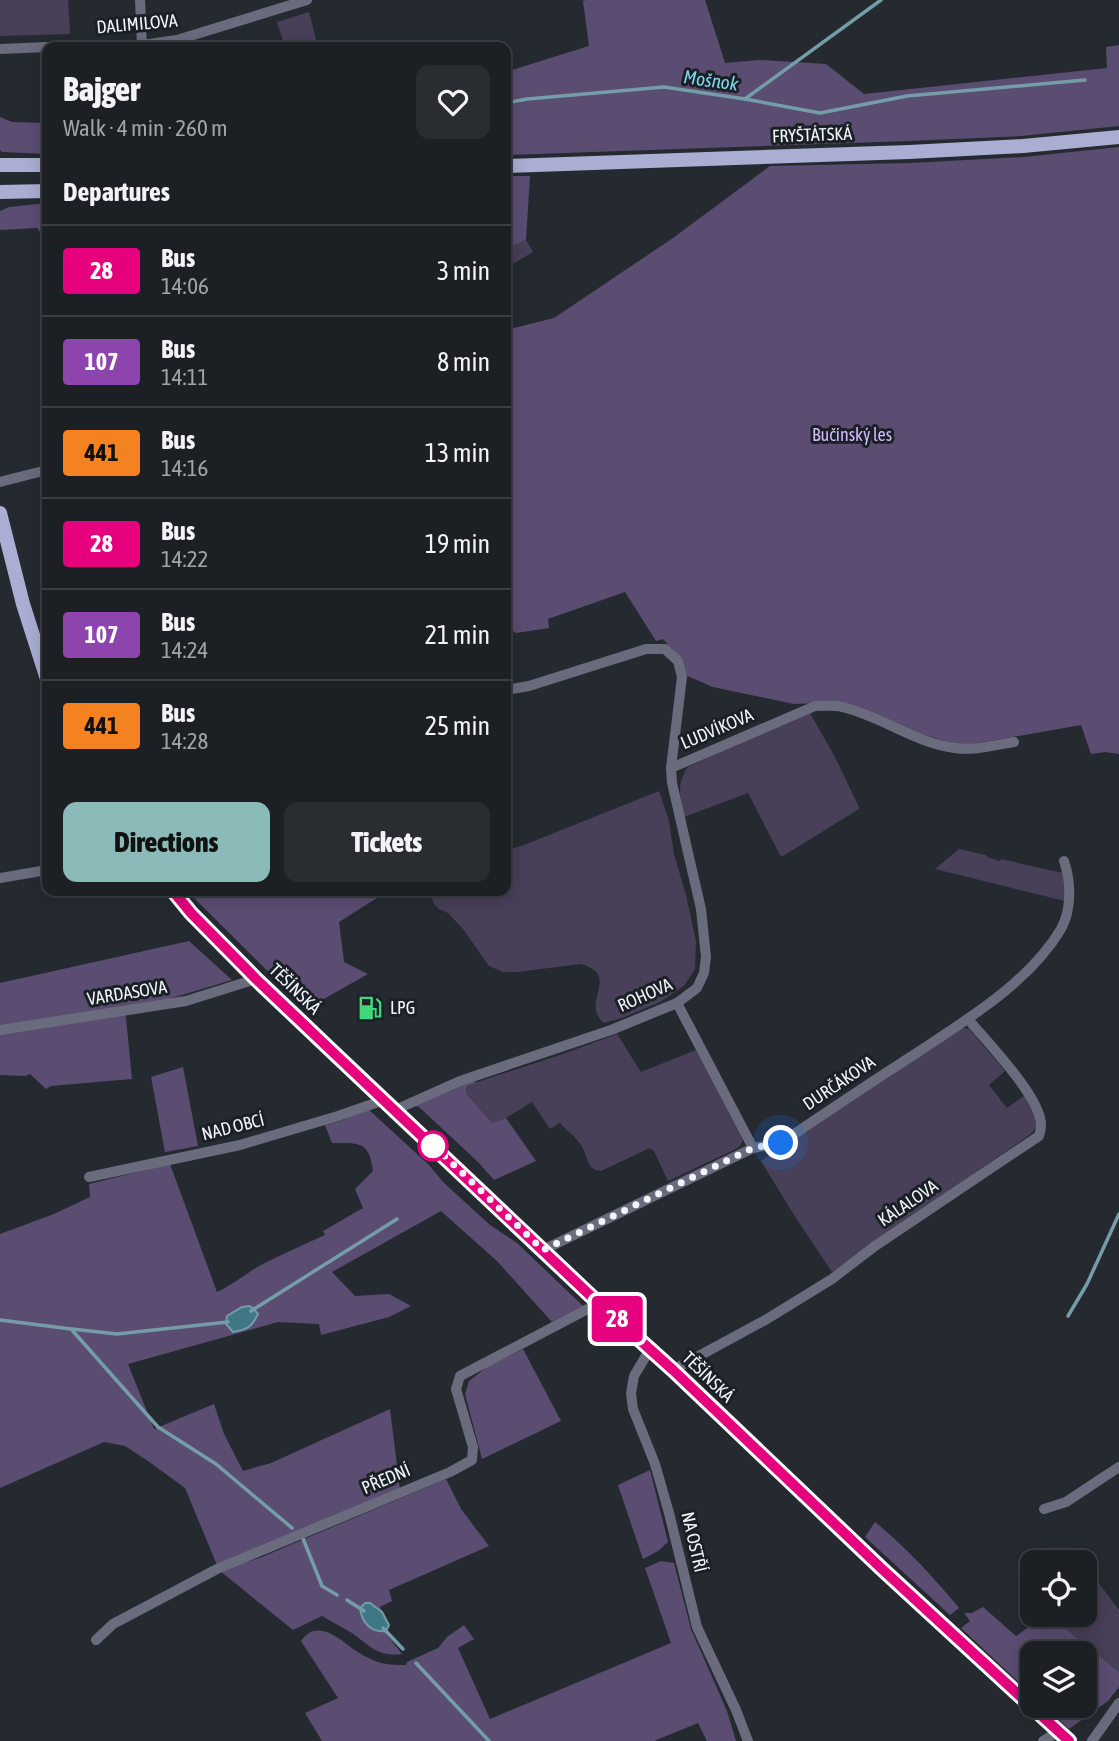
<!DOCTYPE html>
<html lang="en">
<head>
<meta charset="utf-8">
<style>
  body { margin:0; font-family:"Asap Condensed",sans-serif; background:#292d32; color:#f1f3f6; height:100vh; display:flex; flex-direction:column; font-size:26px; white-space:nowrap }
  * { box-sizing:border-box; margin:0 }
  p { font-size:23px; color:#a0a3a7 }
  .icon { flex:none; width:38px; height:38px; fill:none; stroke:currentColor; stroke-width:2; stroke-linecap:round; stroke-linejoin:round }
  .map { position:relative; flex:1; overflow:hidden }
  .drawer { position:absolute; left:42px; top:42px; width:469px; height:854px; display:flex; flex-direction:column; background:#1c2025; border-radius:14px; box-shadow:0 4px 18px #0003,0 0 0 2px #3a3e42 }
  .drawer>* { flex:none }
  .badge { padding:0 14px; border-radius:5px; font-size:24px; line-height:46px }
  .buttons { position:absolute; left:1020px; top:1550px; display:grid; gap:14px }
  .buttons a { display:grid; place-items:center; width:77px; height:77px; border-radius:14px; background:#1c2025; box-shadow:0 4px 18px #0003,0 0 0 2px #3a3e42; font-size:35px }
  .you { position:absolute; width:35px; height:35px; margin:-18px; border:5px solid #fff; border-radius:50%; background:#1a73e8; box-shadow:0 0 0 10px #1a73e833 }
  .map>.badge { position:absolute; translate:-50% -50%; box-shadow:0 0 0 4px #fff }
  h2 { padding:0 21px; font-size:26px; line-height:63px }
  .round { display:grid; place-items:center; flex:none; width:74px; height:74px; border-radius:14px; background:#292d32 }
  .summary { display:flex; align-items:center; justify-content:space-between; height:119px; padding:0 21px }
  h1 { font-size:33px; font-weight:800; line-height:52px }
  .primary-button { display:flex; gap:14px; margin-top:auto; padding:14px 21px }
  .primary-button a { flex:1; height:80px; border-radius:14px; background:#8bbbb9; color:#111; font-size:28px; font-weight:800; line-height:80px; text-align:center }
  .primary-button a+a { background:#292d32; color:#f1f3f6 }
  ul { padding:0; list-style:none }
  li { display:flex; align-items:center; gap:21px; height:91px; padding:0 21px; border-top:2px solid #3a3e42 }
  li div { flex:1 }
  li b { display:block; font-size:26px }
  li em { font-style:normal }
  li .badge { min-width:77px; font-weight:700; text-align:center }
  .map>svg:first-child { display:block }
  .green { fill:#483f58 }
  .forest { fill:#5b4d72 }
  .water { fill:#407785; stroke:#759da8; stroke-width:2 }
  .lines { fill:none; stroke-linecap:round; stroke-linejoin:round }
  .stream { stroke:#759da8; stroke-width:3.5 }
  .minor { stroke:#6a6c7e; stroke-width:10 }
  .major { stroke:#aaaed3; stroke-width:14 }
  .line-casing { stroke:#fff; stroke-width:16 }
  .line { stroke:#e6007e; stroke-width:10 }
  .walk { stroke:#f1f5fa; stroke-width:7; stroke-dasharray:0 12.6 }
  .stop-dot { fill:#fff; stroke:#e6007e; stroke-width:3.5 }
  .labels { text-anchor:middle; stroke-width:6; stroke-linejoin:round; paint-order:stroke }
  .street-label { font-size:18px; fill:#f1f5fa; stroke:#1b2027 }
  .park-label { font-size:18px; fill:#d2bafa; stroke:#1b2027 }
  .poi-label { font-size:18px; fill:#f1f5fa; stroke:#1b2027; text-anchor:start }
  .water-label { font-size:19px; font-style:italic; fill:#7ed8ef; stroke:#1b2027 }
</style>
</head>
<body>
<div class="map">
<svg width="1119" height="1741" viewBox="0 0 1119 1741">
  <rect width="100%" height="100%" fill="#252a31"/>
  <!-- green -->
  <g class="green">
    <polygon points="0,0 68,0 70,34 0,36"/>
    <polygon points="309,12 318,47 285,47 277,22"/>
    <polygon points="526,240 533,252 506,268 506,249"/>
    <path d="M 810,713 L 836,759 L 859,807 L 859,809 L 783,856 L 780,855 L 748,793 L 684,817 C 680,799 676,783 688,767 L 799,716 Z"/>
    <path d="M 659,791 L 669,821 L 674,854 L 686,895 L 696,941 L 695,969 L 684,986 L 660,1002 L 622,1018 L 604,1023 C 579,1003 622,975 581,964 L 517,972 L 503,972 L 489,966 L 463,929 L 448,913 L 439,909 L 434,904 L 431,895 L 432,891 L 506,891 L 506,850 L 524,845 Z"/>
    <polygon points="959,849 986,855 987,857 1000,861 1001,859 1063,873 1065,901 935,869"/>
    <polygon points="962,1028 969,1029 1005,1071 989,1085 1007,1108 1025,1095 1033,1110 1038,1125 1031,1134 832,1272 794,1215 761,1161"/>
    <path d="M 617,1034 L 641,1072 L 696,1050 L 741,1136 C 744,1143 741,1145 736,1149 L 668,1181 L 654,1151 L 650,1148 L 601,1171 C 586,1170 587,1154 581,1145 C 576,1137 566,1130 560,1123 L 550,1129 L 532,1102 L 506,1118 L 492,1123 L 466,1093 L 466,1089 L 471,1084 L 560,1055 Z"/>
    <polygon points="1098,1582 1119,1610 1119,1672 1064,1627 1073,1615 1085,1615 1085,1600"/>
  </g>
  <!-- forest -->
  <g class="forest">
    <polygon points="586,0 705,0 725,63 760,60 826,64 864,94 1107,68 1106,47 1119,45 1119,126 1022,136 909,141 506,155 506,72 589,46 583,1"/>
    <polygon points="0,117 12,122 47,123 47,154 2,152 0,150"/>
    <polygon points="1119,147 1119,754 1105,752 1091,754 1081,725 962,746 818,703 794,704 713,687 685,675 681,659 663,639 656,641 625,592 548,619 549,628 516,633 506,626 506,330 554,318 673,238 770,166 910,163 1024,157"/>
    <polygon points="506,176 530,176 526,240 506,249"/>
    <polygon points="47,203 47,242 37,228 0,230 0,211 9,207"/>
    <polygon points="187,891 388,891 339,922 344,962 368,974 306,1009"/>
    <polygon points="189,941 232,980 145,1006 125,1008 132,1079 51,1086 46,1089 30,1074 25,1076 0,1075 0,983"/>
    <polygon points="183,1067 198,1146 165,1152 151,1077"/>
    <polygon points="474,1080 476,1083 468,1086 466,1089 466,1093 492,1123 506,1118 536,1161 494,1180 478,1162 419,1107 415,1106"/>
    <path d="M 368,1109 L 429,1165 L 443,1182 L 490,1225 L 517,1243 L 583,1306 L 552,1322 L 497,1261 L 441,1211 L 332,1272 L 355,1296 L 389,1294 L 411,1306 L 389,1317 L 321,1335 L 319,1324 L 278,1322 L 128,1364 L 154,1429 L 214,1404 L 224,1434 L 243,1471 L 271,1463 L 390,1409 L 400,1490 L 217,1565 L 185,1488 L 148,1461 L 125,1446 L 104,1442 L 0,1488 L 0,1234 L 54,1214 L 90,1197 L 89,1184 L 170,1164 L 217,1292 C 232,1285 244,1275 259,1266 C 280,1255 303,1245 325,1235 L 323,1231 L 363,1208 L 355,1189 L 373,1171 C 369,1141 360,1143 332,1143 L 325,1125 L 343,1120 Z"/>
    <polygon points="523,1349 561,1421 482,1459 465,1394 469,1381 487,1367"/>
    <polygon points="650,1470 668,1542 658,1551 643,1559 618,1485"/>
    <path d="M 446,1479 L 461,1509 L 489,1546 L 389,1590 L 392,1601 L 380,1607 L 382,1612 L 370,1603 L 365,1603 L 361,1608 L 379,1632 L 384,1631 L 402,1654 C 378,1657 370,1646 352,1633 C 342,1627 332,1622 322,1616 L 293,1630 L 220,1571 L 262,1557 Z"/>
    <path d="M 875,1522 C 906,1547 934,1578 959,1608 L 950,1615 L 865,1537 Z"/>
    <path d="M 661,1561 L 674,1563 L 691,1629 L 727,1711 L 736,1741 L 707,1741 L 698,1723 L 654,1741 L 322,1741 L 305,1713 L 338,1698 L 301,1641 C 317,1619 337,1637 353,1649 C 359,1653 366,1657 373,1660 C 384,1665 395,1665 406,1665 L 407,1662 L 438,1648 L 447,1637 L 464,1625 L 474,1639 L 458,1648 L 490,1719 L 671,1643 L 645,1568 Z"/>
    <polygon points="983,1607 1016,1636 1046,1615 1073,1615 1064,1627 1119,1672 1119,1687 1108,1701 1069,1729 1045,1706 1085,1706 1085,1654 1032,1654 1032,1695 961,1628 970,1621 964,1613 972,1613"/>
  </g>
  <!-- water -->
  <g class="water">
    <path d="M 249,1306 L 253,1308 L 258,1314 C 251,1328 248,1329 233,1332 L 226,1324 L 227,1316 L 242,1307 Z"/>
    <path d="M 365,1603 L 370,1603 L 382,1612 L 389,1625 L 386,1631 C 371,1633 362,1623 360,1608 Z"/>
  </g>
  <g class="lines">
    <!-- stream -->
    <g class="stream">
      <polyline points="745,99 820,113 907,96 1085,80"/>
      <polyline points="506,103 527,99 664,87 745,99 881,0"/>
      <polyline points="251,1311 397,1219"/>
      <polyline points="1068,1316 1087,1284 1119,1214"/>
      <polyline points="0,1320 71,1329 158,1427 216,1464 292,1528"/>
      <polyline points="72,1329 117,1334 228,1322"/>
      <polyline points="302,1536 322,1586 337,1595"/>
      <polyline points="347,1600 364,1611"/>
      <polyline points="383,1628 403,1649"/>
      <polyline points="416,1663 489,1741"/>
    </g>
    <!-- minor -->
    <g class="minor">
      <polyline points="140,0 142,45"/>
      <polyline points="49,47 142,45 177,40 307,0"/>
      <polyline points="0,49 47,47"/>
      <polyline points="0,482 47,470"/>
      <path d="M 671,768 L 815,706 C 824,706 834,705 842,707 C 881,716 915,743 955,748 C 974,751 995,745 1014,742"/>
      <polyline points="0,878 47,870"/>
      <polyline points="677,1003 753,1148"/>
      <polyline points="0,1030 186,1001 256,979"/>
      <polyline points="395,1110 460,1081 611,1030 677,1003 697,988 704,973 706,957 701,909 672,783 671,768 682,677 678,661 665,649 646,649 529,686 506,690"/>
      <polyline points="89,1177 240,1145 338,1116 384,1100"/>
      <path d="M 543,1250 L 753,1148 L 781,1143 C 825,1113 870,1083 915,1054 C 966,1020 1029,983 1061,929 C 1072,909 1071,882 1064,861"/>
      <polyline points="650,1349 634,1376 631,1393 633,1409 655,1464 669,1513 697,1627 736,1710 748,1741"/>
      <path d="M 673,1370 L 767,1319 L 832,1279 L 875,1246 L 1039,1136 C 1040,1133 1041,1129 1041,1125 C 1041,1097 987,1042 968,1019"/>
      <polyline points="1044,1509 1066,1502 1119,1467"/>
      <polyline points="96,1640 113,1624 217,1569 450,1472 472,1460 473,1447 456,1389 460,1376 599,1303"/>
      <polyline points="1043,1741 1059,1731"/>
      <polyline points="1092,1741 1119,1703"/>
    </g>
    <!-- major -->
    <g class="major">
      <polyline points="0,165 47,165"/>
      <polyline points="506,166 909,152 1023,146 1119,137"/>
      <polyline points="0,192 47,191"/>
      <polyline points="0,513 23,604 47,679"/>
      <polyline points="173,891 191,913 256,979 337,1056 593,1298 673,1370 882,1569 1069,1741"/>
    </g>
  </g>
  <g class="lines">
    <!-- line casing -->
    <g class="line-casing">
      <polyline id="line" points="173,891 191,913 256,979 337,1056 593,1298 673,1370 882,1569 1069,1741"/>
    </g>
    <!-- line -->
    <use href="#line" class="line"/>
    <!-- walk -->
    <polyline class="walk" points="433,1146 430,1142 543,1250 753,1148 781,1143"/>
  </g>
  <!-- icons -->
  <defs>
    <g id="fuel-bare" transform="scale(1.89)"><path d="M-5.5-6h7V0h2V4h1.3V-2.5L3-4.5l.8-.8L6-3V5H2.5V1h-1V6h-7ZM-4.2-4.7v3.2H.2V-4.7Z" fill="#42d77b" stroke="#1b2027" stroke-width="2.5" paint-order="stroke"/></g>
  </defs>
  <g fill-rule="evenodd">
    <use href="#fuel-bare" x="370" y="1008"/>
  </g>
  <!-- markers -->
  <circle class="stop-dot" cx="433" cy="1146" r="14"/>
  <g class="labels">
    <!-- street labels -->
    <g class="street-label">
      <text transform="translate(137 24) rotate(-5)" y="6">DALIMILOVA</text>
      <text transform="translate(812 135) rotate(-2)" y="6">FRYŠTÁTSKÁ</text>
      <text transform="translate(717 729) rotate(-23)" y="6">LUDVÍKOVA</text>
      <text transform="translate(295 989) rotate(44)" y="6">TĚŠÍNSKÁ</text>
      <text transform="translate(127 993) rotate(-9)" y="6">VARDASOVA</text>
      <text transform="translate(645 995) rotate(-24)" y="6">ROHOVA</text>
      <text transform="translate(839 1083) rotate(-34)" y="6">DURČÁKOVA</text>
      <text transform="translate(233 1127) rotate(-14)" y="6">NAD OBCÍ</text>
      <text transform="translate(908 1203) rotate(-34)" y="6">KÁLALOVA</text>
      <text transform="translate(708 1377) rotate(44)" y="6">TĚŠÍNSKÁ</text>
      <text transform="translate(386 1479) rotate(-23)" y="6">PŘEDNÍ</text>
      <text transform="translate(694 1542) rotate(77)" y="6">NA OSTŘÍ</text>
    </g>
    <!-- park labels -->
    <g class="park-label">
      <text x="852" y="441">Bučinský les</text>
    </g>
    <!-- poi labels -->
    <g class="poi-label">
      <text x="390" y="1014">LPG</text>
    </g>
    <!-- water labels -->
    <g class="water-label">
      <text transform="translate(711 80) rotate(8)" y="7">Mošnok</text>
    </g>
  </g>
</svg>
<div class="buttons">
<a><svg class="icon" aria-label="locate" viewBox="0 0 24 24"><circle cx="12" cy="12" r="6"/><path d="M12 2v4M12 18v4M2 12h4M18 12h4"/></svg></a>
<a><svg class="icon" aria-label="layers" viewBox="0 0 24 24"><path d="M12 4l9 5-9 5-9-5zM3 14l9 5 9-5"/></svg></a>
</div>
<div class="you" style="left:781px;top:1143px"></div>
<b class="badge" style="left:617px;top:1319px;background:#e6007e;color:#fff">28</b>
<section class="drawer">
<div class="summary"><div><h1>Bajger</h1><p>Walk · 4 min · 260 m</p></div><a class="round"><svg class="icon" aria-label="heart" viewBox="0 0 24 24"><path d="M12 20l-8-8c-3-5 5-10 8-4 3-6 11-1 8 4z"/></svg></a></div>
<h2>Departures</h2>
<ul>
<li><span class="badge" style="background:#e6007e;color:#fff">28</span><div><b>Bus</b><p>14:06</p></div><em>3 min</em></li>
<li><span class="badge" style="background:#8e44ad;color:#fff">107</span><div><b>Bus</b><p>14:11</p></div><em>8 min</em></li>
<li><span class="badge" style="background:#f58220;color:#111">441</span><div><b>Bus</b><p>14:16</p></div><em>13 min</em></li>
<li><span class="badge" style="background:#e6007e;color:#fff">28</span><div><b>Bus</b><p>14:22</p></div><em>19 min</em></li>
<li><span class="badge" style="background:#8e44ad;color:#fff">107</span><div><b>Bus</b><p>14:24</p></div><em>21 min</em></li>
<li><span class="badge" style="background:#f58220;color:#111">441</span><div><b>Bus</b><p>14:28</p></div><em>25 min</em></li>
</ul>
<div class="primary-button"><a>Directions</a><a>Tickets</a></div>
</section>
</div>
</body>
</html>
